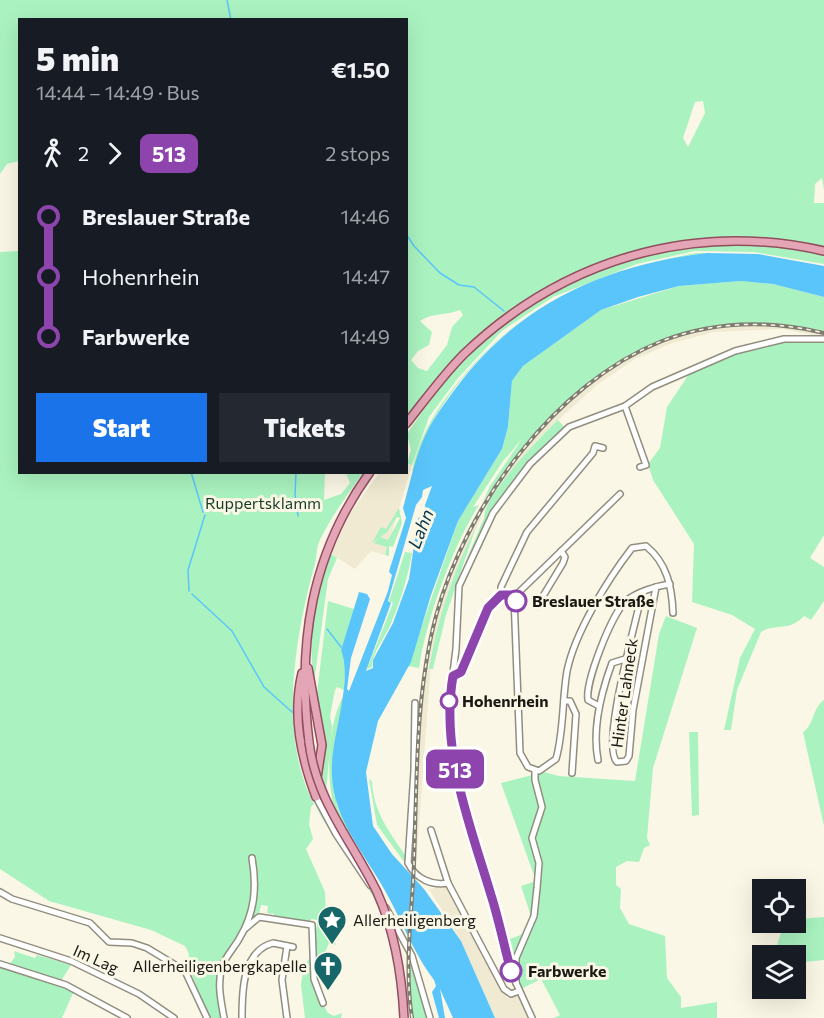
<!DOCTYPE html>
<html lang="en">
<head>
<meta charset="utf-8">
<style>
  body { margin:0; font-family:Commissioner,sans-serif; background:#242831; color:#f1f3f6; height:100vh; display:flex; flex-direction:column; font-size:22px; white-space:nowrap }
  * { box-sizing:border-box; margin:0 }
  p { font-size:20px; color:#9ea1a6 }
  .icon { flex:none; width:33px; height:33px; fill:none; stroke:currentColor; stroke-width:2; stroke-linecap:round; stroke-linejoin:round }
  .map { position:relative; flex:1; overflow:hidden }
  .sheet { position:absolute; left:18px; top:18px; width:390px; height:456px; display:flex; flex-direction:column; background:#171b24; border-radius:0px; box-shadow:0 6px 24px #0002 }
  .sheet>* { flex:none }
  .badge { padding:0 12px; border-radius:9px; font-size:21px; line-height:39px }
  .tools { position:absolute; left:752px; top:879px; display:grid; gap:12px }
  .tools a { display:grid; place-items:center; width:54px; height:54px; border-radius:0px; background:#171b24; box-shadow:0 6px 24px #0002; font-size:30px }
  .map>.badge { position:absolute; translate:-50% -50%; box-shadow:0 0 0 3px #fff }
  .legs { display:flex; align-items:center; gap:9px; height:66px; padding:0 18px; font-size:20px }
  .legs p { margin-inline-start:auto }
  .headline { display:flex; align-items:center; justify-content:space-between; height:102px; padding:0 18px }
  h1 { font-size:33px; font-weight:800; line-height:45px }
  .cta { display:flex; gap:12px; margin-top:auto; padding:12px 18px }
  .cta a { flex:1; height:69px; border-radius:0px; background:#1a73e8; color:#fff; font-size:24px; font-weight:800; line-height:69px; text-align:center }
  .cta a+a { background:#242831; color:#f1f3f6 }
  ul { padding:0 18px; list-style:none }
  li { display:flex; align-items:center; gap:21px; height:60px; font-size:22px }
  li i { display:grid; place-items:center; width:9px; height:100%; margin:0 8px; background:currentColor }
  li i::after { content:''; width:15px; height:15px; margin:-8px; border:4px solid; border-radius:50%; background:#171b24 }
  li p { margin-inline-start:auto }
  li:first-child i { background:linear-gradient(#0000 50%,currentColor 0) }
  li:last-child i { background:linear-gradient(currentColor 50%,#0000 0) }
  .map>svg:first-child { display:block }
  .built { fill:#f0ead2 }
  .green { fill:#aaf3c0; fill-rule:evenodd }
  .water { fill:#5ac5fb; fill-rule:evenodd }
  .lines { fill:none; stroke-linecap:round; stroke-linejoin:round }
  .stream { stroke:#5ac5fb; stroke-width:1.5 }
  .minor-casing { stroke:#928e7f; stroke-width:8 }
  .major-casing { stroke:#924e5e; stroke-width:10 }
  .minor { stroke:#fff; stroke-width:5 }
  .major { stroke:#e4a6b6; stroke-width:7 }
  .rail-casing { stroke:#7e7c71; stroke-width:4 }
  .rail { stroke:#fbf7e6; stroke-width:1.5; stroke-dasharray:4.5; stroke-linecap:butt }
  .major-bridge-casing { stroke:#924e5e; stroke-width:10; stroke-linecap:butt }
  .major-bridge { stroke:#e4a6b6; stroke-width:7 }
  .line-1-casing { stroke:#fff; stroke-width:14 }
  .line-1 { stroke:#8e44ad; stroke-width:9 }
  .stop-1-dot { fill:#fff; stroke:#8e44ad; stroke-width:3 }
  .labels { text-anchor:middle; stroke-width:6; stroke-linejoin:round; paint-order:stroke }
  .park-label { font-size:16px; fill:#163c24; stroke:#fbf7e6 }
  .stop-label { font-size:16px; font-weight:bold; fill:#1a1913; stroke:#fbf7e6; text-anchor:start }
  .street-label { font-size:16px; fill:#1a1913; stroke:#fbf7e6 }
  .poi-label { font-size:16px; fill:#1a1913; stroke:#fbf7e6; text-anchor:start }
  .water-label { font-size:18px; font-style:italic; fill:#07374d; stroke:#fbf7e6 }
</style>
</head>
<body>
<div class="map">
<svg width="824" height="1018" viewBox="0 0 824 1018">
  <rect width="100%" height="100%" fill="#fbf7e6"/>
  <!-- built -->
  <g class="built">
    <polygon points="753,322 802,326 824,331 824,337 782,329 714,332 672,343 635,359 598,384 543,434 519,461 483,512 482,504 534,435 579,392 613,365 650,344 687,331"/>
    <polygon points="407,464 412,465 385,555 371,551 355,569 331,554 350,514 379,473 406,472"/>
    <polygon points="480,507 481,518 452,580 432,650 416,866 411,864 423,668 437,603 462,541"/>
    <polygon points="447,886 507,998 519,996 528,1018 495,1018 461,941 429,889"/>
  </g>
  <!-- green -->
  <g class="green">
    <path d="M 0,0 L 824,0 L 824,190 L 822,178 L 815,184 L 814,203 L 824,203 L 824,248 C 711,222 584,249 494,323 C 461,351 435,383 407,415 L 406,20 L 20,20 L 19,161 L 7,164 L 0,174 ZM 703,101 L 705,113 L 688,147 L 683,138 L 695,102 ZM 460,310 L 463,315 L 452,327 L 447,345 L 427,371 L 418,368 L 411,360 L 418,351 L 429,345 L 432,332 L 420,321 C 433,312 446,316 460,310 Z"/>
    <path d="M 757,243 L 824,254 L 824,264 L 753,252 L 695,251 L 637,264 L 553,297 L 503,330 L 458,378 L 429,417 L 412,465 L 407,464 L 411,450 L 407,434 C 425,408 443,381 465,358 C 522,298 606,257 688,246 C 711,242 734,244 757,243 Z"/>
    <path d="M 19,251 L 20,472 L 325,473 L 324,500 L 341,494 L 350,483 L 346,473 L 363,473 C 348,494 330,518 319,542 C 316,549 317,556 315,564 C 296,632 279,728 310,796 C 327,833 358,862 376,898 C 395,934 398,978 400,1018 L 395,967 L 383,919 L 374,898 L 314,804 L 311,807 L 309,824 L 313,839 L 306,849 L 325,892 L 326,914 L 336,945 L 329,943 L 312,984 L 320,1004 L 323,1004 L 328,1013 L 334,1016 L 342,1013 L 341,1018 L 305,1018 L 301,985 L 304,966 L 311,956 L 318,920 L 311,919 L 310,922 L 274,917 L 274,914 L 267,913 L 268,906 L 261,905 C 259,918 255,920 248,929 C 222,962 220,977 225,1018 L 210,1018 L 188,966 L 189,954 L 185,946 L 151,930 L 49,901 L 0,869 L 0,252 Z"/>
    <path d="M 696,253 L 707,253 C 591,267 500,314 437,414 C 426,430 420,463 412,472 C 419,437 437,407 460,380 C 523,302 600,271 696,253 Z"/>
    <path d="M 741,281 L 773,284 L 824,297 L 824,331 C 671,297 562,382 482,504 L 490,486 L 522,439 L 503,461 L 473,507 L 479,505 C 453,545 426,620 419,668 L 408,666 L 458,521 L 502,449 L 508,427 L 512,381 L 523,366 L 601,310 L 679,286 Z"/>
    <path d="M 782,340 L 824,341 L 824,535 L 810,558 L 824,567 L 824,601 L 811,620 L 804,616 C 789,632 776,623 761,632 L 737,690 L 731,730 L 724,730 L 740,658 L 755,629 L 732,615 L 692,602 L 694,544 L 653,480 L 648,464 L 660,448 L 667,407 L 691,371 L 735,353 Z"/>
    <path d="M 558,420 L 565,428 L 516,477 L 489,516 L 465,563 L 484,518 C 483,496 541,436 558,420 Z"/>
    <polygon points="399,508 402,523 393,547 389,546 389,556 385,555 387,547 374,543 380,537 388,540 400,518 397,517 387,532 372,543 381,527 386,529"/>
    <path d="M 476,527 L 446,615 L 433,669 L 429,669 C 437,620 453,571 476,527 Z"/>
    <path d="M 405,552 L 412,553 C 408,577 401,599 392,621 C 387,635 372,652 372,667 L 367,669 L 393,603 L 389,601 Z"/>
    <path d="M 331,554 L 337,558 L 328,579 L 314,683 C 308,643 314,592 331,554 Z"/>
    <polygon points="328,601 354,609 341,650 346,657 344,690 337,687 335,690 330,716 332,727 326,792 321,775 325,748 317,693"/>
    <path d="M 666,616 L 697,628 L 653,768 L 647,838 L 650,845 L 644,848 L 639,862 L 627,861 L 616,867 L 616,885 L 621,889 L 620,908 L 629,924 L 665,936 L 667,978 L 681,997 L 681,1008 L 717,1002 L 717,1018 L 554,1018 L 560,1015 L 541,979 L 521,989 L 506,940 C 520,936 527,934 532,919 L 521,886 L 536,881 L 501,783 L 544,772 L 559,776 L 635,781 L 659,634 Z"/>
    <path d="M 344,695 L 332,765 L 337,806 L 357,848 C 346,831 333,813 331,792 C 327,764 329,720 344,695 Z"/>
    <path d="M 824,700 L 824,826 L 803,732 C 815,724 812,708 824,700 Z"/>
    <polygon points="689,732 698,732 699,815 692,816"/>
    <path d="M 369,779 L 372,781 C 373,812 391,834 407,858 L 408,867 L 377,825 Z"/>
    <path d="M 824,917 L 824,960 L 795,963 L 795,956 L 776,955 C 779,921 793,919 824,917 Z"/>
    <polygon points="14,951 35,958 37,955 71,965 61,981 9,965 15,957"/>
    <polygon points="410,959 428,1018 413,1018 409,977"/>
    <polygon points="0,966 66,986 74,991 62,1018 0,1018"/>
  </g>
  <!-- water -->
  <path class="water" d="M 707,253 L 758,254 L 824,266 L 824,297 L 773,284 L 741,281 L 679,286 L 638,297 L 601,310 L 523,366 L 512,381 L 508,427 L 502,449 L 458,521 L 431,595 L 411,662 L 378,721 L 366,772 L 373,826 L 392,854 L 424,889 L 461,941 L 495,1018 L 453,1018 L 440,989 L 445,1018 L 439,1018 L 432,992 L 436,986 L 434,980 C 416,957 404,926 390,900 C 368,856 329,819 332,765 C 333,731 353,680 341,650 L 359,592 L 367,594 L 370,599 L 351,658 L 347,689 L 349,691 L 388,591 L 392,575 L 389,572 L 390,568 L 406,518 L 403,508 C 410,483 415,457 426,434 C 434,417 445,403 456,388 C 518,304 605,265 707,253 ZM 432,486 L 425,505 L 427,515 L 418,518 L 409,579 L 393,623 L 373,660 L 373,668 L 366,671 L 391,603 L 388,601 L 416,505 L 422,497 L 423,490 Z"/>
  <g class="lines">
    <!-- stream -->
    <g class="stream">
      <polyline points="227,0 231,20"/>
      <polyline points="406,234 414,246 440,273 459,285 474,287 504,311"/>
      <polyline points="191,472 203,512"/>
      <polyline points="296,472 295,495 298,516"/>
      <polyline points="189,591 188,570 205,515"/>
      <polyline points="192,594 232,631 264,687 292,712"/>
      <polyline points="327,629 341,647"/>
    </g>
    <!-- minor casing -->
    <g class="minor-casing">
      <g id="minor">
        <polyline points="625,406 646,465 640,467"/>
        <path d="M 642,593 C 637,619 600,746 617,762 L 626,761 L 629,756 L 633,710 L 656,587"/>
        <polyline points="501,595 501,587 527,532 593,453 595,446 603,448"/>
        <polyline points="514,597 620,494"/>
        <polyline points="537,606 563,563 565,557 561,551"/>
        <path d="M 453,676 L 461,672 L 487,608 L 501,595 L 514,597 L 520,753 L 528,767 L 539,771 L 556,759 C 564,731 562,700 567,671 C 575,632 608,579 632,548 L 646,546 C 667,563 672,587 673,613"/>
        <polyline points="564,701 570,701 576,714 572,773"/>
        <path d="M 415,703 L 414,771 L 408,863 C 416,879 432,886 448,883 L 504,989 L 511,994 L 519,991"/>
        <path d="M 599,706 L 588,700 C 585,682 612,613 626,601 C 637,592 656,586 670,584"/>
        <path d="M 598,760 C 592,729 601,693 612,663 L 625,659"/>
        <polyline points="316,797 336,834 370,885"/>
        <polyline points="431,830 448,883"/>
        <polyline points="0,892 12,899 90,923 109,942 132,943 147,948 185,971 207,1018"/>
        <polyline points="386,908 412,956 430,1018"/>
        <polyline points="246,928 259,917 312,925 314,979 323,1003"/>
        <polyline points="0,938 71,961 139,994 174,1018"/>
        <polyline points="0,964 66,985 127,1018"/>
        <polyline points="516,983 516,958 534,916 537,888 539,863 532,838 542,807 535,780 535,771"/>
        <path d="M 224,1018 C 221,1001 217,984 222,967 C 225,957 234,948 239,939 C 255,913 257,887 252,858"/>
        <path d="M 242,1018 C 242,993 242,951 273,943 L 293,947"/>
        <polyline points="287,1018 282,980 287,946"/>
        <polyline points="532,1018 512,974 497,914 452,759 448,713 456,649 459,586 493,513 530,464 569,427 625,406 652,387 735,351 784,339 824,339"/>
      </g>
    </g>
    <!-- major casing -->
    <g class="major-casing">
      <g id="major">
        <path d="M 406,424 C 425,400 443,375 464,354 C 562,260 692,221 824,251"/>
        <polyline points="308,668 322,745 317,778"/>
        <path d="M 302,673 C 292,716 301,757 316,797"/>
        <path d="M 309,742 C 297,643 311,554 370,472"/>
      </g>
    </g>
    <!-- minor -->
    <use href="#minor" class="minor"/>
    <!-- major -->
    <use href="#major" class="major"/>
    <!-- rail casing -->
    <g class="rail-casing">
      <path id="rail" d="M 412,1018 C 404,966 412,915 414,863 C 417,782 415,695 436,616 C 466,506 554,384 662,341 C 714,321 770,320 824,333"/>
    </g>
    <!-- rail -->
    <use href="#rail" class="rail"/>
    <!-- major-bridge casing -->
    <g class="major-bridge-casing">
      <path id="major-bridge" d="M 309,742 C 316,801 352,841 377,892 C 395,932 402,975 404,1018"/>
    </g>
    <!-- major-bridge -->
    <use href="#major-bridge" class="major-bridge"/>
  </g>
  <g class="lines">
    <!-- line-1 casing -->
    <g class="line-1-casing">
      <path id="line-1" d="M 511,971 C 504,946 499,920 491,895 C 470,824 440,751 453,676 L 461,672 L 488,608 L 501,595 L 510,595 L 516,601"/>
    </g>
    <!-- line-1 -->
    <use href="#line-1" class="line-1"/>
  </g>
  <!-- icons -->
  <defs>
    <g id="sight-pin" transform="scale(1.5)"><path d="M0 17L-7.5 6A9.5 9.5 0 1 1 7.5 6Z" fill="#17666a" stroke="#fbf7e6"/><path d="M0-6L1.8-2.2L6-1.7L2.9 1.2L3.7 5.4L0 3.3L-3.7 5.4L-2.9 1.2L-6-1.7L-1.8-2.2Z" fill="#fff"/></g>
    <g id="church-pin" transform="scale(1.5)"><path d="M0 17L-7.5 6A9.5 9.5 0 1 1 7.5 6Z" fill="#17666a" stroke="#fbf7e6"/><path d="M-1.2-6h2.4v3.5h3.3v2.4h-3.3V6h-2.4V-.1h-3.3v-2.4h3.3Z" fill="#fff"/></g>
  </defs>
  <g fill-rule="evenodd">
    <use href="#sight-pin" x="332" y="920"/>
    <use href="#church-pin" x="328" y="966"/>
  </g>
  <!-- markers -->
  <g class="stop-1-dot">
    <circle cx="516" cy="601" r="10"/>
    <circle cx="449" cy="701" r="8"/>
    <circle cx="511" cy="971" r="10"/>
  </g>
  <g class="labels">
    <!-- park labels -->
    <g class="park-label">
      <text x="263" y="509">Ruppertsklamm</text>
    </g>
    <!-- stop labels -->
    <g class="stop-label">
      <text x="532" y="607">Breslauer Straße</text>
      <text x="462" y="707">Hohenrhein</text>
      <text x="528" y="977">Farbwerke</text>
    </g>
    <!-- street labels -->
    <g class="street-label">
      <text transform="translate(624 693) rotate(-82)" y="6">Hinter Lahneck</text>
      <text transform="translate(96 959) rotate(24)" y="6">Im Lag</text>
    </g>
    <!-- poi labels -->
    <g class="poi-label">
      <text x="353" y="926">Allerheiligenberg</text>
      <text x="307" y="972" text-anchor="end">Allerheiligenbergkapelle</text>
    </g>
    <!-- water labels -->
    <g class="water-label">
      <text transform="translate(421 529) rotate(-69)" y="6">Lahn</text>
    </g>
  </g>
</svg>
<div class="tools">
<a><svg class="icon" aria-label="locate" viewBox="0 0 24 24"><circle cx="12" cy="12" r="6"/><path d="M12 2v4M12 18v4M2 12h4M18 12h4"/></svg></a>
<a><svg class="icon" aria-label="layers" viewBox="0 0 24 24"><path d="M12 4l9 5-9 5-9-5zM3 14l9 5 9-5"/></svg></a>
</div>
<b class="badge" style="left:455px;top:769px;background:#8e44ad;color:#fff">513</b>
<section class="sheet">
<div class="headline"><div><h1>5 min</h1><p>14:44 – 14:49 · Bus</p></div><b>€1.50</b></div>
<div class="legs"><svg class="icon" aria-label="walk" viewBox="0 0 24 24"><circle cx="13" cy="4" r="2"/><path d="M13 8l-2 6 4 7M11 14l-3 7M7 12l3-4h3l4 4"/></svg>2<svg class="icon" aria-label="forward" viewBox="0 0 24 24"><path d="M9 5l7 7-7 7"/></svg><b class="badge" style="background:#8e44ad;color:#fff">513</b><p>2 stops</p></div>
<ul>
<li><i style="color:#8e44ad"></i><b>Breslauer Straße</b><p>14:46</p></li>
<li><i style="color:#8e44ad"></i><span>Hohenrhein</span><p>14:47</p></li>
<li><i style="color:#8e44ad"></i><b>Farbwerke</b><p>14:49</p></li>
</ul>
<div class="cta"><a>Start</a><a>Tickets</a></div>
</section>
</div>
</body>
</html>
